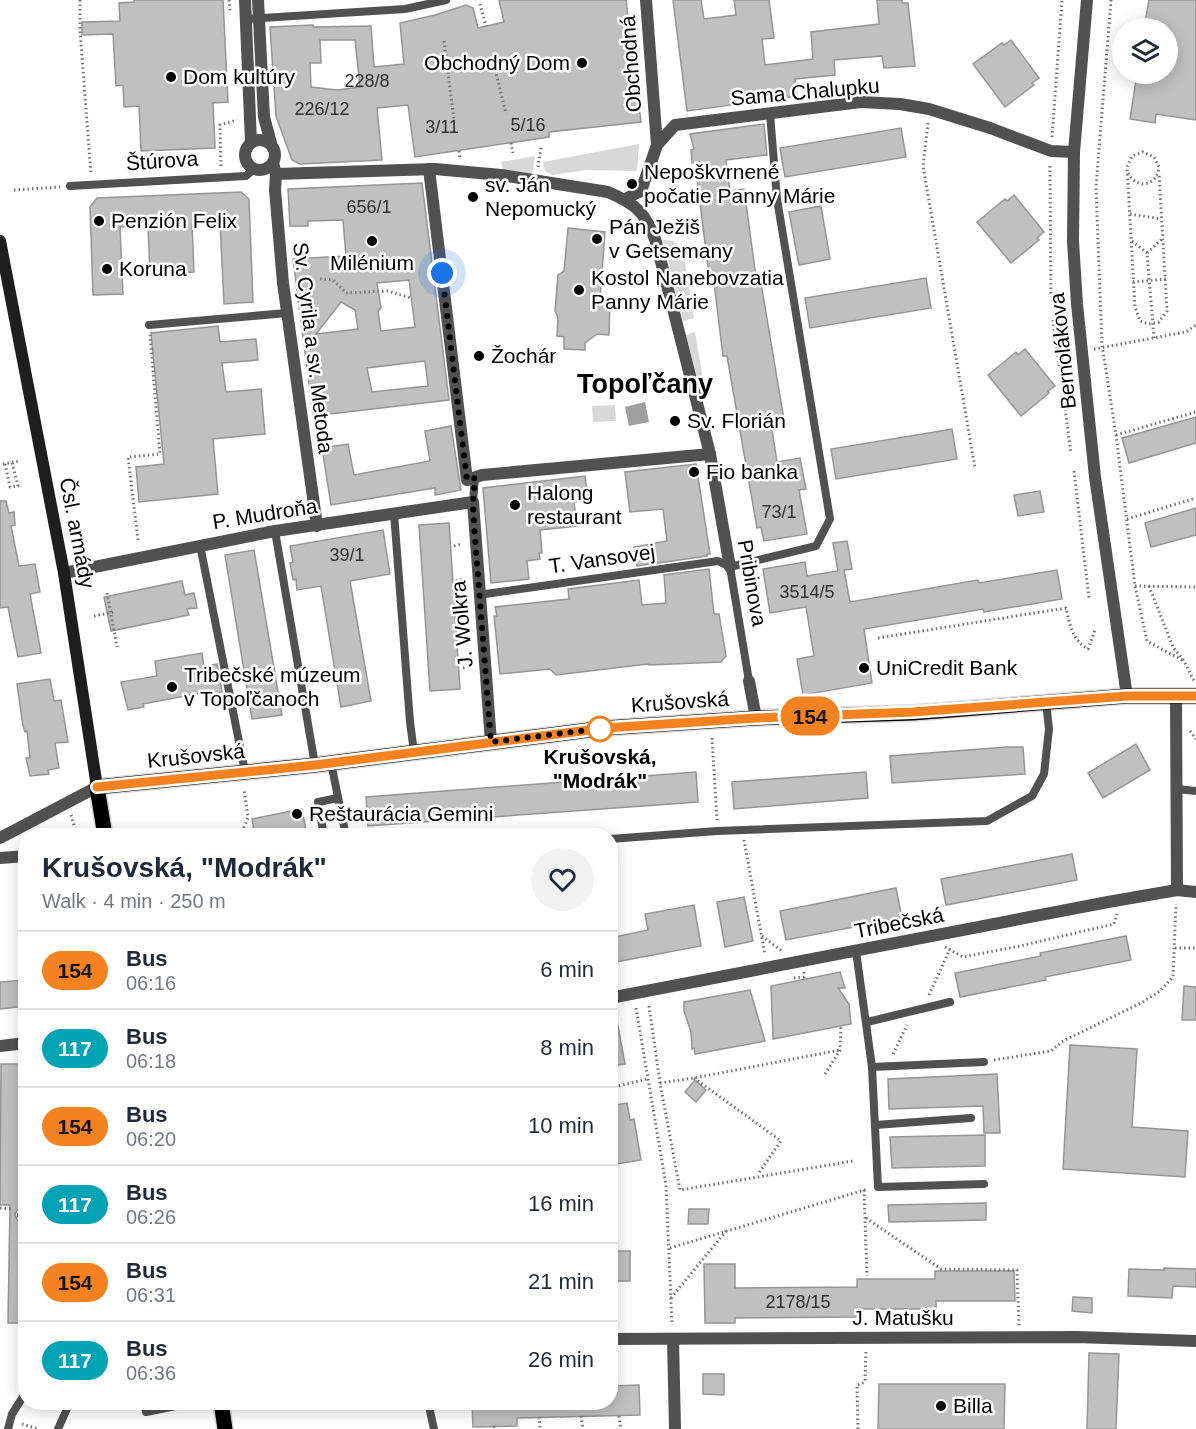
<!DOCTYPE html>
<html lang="en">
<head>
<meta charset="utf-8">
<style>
  body { margin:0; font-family:Arial,sans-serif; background:#f2f2f3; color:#1f2937; height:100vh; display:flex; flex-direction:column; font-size:22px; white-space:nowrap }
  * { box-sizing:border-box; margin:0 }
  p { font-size:20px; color:#747a83 }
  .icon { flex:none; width:33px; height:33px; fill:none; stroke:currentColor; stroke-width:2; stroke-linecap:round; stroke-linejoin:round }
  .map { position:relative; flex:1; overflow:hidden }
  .details { position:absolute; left:18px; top:828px; width:600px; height:582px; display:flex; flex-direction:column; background:#fff; border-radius:24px; box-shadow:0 3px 15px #0003 }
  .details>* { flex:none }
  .badge { padding:0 12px; border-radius:20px; font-size:21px; line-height:39px }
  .buttons { position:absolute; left:1112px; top:18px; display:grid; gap:12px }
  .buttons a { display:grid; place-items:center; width:66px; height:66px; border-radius:50%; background:#fff; box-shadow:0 3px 15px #0003; font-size:30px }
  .you { position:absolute; width:30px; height:30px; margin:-15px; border:4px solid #fff; border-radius:50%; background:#1a73e8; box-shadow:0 0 0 9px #1a73e833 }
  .map>.badge { position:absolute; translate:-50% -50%; box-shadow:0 0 0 3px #fff }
  .round { display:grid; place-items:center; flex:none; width:63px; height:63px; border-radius:32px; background:#f2f2f3 }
  .overview { display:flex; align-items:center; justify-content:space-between; height:102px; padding:0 24px }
  h1 { font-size:28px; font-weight:700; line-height:45px }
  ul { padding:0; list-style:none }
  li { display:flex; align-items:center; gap:18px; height:78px; padding:0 24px; border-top:2px solid #e0e1e3 }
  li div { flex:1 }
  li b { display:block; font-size:22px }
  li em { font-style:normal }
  li .badge { min-width:66px; font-weight:700; text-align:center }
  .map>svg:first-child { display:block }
  .green { fill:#d8d8d8 }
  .water { fill:#9f9f9f }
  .building { fill:#c0c0c0; stroke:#959595; stroke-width:1.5; fill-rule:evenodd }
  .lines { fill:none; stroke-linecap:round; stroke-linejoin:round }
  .primary-casing { stroke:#dbdbdb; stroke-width:18 }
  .path { stroke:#737373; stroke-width:3; stroke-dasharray:1.5 3; stroke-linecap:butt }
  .lane { stroke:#515151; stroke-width:8 }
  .street { stroke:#515151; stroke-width:12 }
  .secondary { stroke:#1e1e1e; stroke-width:12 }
  .primary { stroke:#000; stroke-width:15 }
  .line-casing { stroke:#fff; stroke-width:14 }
  .line { stroke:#f58220; stroke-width:9 }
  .walk { stroke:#000; stroke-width:6; stroke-dasharray:0 10.8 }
  .poi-dot { fill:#000; stroke:#fff; stroke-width:2 }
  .stop-dot { fill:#fff; stroke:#f58220; stroke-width:3 }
  .labels { text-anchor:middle; stroke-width:5; stroke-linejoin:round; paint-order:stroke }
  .number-label { font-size:18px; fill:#303030 }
  .poi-label { font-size:21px; fill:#000; stroke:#fff; text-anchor:start }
  .street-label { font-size:21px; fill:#000; stroke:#fff }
  .stop-label { font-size:21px; font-weight:bold; fill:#000; stroke:#fff }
  .district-label { font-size:27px; font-weight:bold; fill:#000; stroke:#fff }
</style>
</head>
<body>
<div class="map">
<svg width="1196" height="1429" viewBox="0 0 1196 1429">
  <rect width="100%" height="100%" fill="#fff"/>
  <!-- green -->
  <g class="green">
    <polygon points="639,144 637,171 586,170 552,175 545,171 543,162"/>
    <polygon points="535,156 532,175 503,170 501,162"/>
    <path d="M 663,240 C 673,240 677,242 683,251 L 694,318 L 683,321 Z"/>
    <polygon points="695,332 704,386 700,389 686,335"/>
    <polygon points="615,405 616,421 593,422 592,406"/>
  </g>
  <!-- water -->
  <polygon class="water" points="645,402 649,422 629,426 625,407"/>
  <!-- building -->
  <g class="building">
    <polygon points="134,0 223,0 228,102 213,103 215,148 141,151 139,106 124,107 123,85 116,86 113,34 82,35 82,22 120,21 119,3 134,2"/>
    <path d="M 499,0 L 626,0 L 641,122 L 549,132 L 549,137 L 415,157 L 408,105 L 377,108 L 382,160 L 300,164 L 292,160 L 276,116 L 270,27 L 313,25 L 313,27 L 371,26 L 374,67 L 404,64 L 400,23 L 435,15 L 466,5 L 473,8 L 478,28 L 504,22 ZM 320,40 L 355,40 L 360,87 L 337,90 L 311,87 L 310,63 L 321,63 Z"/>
    <polygon points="673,0 701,0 704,19 736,15 734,0 769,0 774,38 762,39 765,65 813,59 811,32 879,24 877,0 902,0 902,3 908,3 915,66 884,68 882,56 834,60 835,75 795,79 797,96 687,111"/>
    <polygon points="1149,0 1196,0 1196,120 1156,114 1155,123 1130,119 1137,74 1167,74 1167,28 1144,28"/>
    <polygon points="1011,40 1039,78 1032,83 1034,85 1005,107 973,64 1002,43 1004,45"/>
    <polygon points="764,124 767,155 726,160 730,191 744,189 756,277 760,277 784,420 771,423 777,462 800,458 806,489 799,490 807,534 764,541 761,527 757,528 727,356 723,356 714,283 710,283 695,163 692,163 691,150 694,149 690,134"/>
    <polygon points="901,128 906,157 785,177 780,148"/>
    <path d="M 422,183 L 449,400 L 313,416 L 293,259 L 346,256 L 343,220 L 308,221 L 308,226 L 290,226 L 288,189 ZM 409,280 L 415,327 L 381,331 L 378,311 L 381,308 L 377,283 ZM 341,302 L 355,310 L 358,329 L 316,334 ZM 425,361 L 428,386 L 372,392 L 367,368 Z"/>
    <polygon points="241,192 249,199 253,302 224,304 220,223 192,224 194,272 150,274 148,226 120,227 123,294 93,295 90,207 97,198"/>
    <polygon points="1014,195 1044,232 1037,238 1039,240 1011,263 977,222 1005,199 1007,201"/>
    <polygon points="821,206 830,259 799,265 789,212"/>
    <polygon points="568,228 605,232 600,299 610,300 609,335 597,334 585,343 585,350 564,349 564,337 557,336 558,317 555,311 558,275 564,271"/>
    <polygon points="926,278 931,308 810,328 805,298"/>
    <polygon points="218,326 220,342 256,339 258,360 222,363 226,392 261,389 265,434 213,439 218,494 139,502 136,467 164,464 151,333"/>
    <polygon points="1025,349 1055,386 1048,391 1049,393 1021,416 988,375 1016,352 1018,355"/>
    <polygon points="1196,417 1196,443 1129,463 1122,438"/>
    <polygon points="451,426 461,490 435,495 435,488 331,505 322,448 348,444 354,475 430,461 425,431"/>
    <polygon points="952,429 957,459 836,479 831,449"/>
    <polygon points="696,464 710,554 707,554 707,556 637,566 634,547 667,541 663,509 630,512 625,472"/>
    <polygon points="585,476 588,500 574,502 577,526 540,530 542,553 539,553 540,559 527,561 529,579 491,583 483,488"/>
    <polygon points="1040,491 1044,512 1018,516 1014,495"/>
    <polygon points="0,501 6,501 9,513 14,512 15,525 11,526 19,566 35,564 40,592 30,594 41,653 18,657 8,607 0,608"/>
    <polygon points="1196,508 1196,535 1151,547 1145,523"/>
    <polygon points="449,523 460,689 430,691 419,525"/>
    <polygon points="383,530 390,574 350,581 371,701 341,707 321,586 297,590 296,579 293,580 291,569 290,563 293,562 290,546"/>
    <polygon points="847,541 852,569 844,570 850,602 978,580 979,583 1057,570 1062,599 984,612 983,609 864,629 872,683 803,695 797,659 814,656 806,607 770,613 763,569 805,562 807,576 838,571 833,543"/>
    <polygon points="254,550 282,715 252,719 225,555"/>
    <polygon points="709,569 714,614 719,614 726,656 721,662 649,665 648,664 556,675 550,669 500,674 494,616 497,616 495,607 569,599 568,589 639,580 642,605 666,603 664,575"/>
    <polygon points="182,581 185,595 194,593 197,608 187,609 189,615 111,631 104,597"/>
    <polygon points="202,653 204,667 217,664 222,692 206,695 206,692 143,704 144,707 128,710 121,682 157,676 155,661"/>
    <polygon points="50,679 54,701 61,700 68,742 55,743 59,768 48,770 49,774 30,776 26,758 30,758 27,731 25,732 23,726 17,684"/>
    <polygon points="1136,744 1150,770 1103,798 1088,773"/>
    <polygon points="1007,747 1023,747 1025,774 892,783 890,756"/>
    <polygon points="696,772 698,802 368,826 366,797"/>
    <polygon points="866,772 868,798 734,809 732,782"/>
    <polygon points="302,809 307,836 255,836 252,819"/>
    <polygon points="1072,854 1077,880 946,905 941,879"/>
    <polygon points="896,888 902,918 786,940 780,911"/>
    <polygon points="744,897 753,941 725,947 717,902"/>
    <polygon points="694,905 701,946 610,963 610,938 648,930 645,914"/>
    <polygon points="1126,936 1131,960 1045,977 1046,980 960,997 955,973 1041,956 1040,953"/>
    <polygon points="840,972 845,988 838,988 849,1004 851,1024 773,1039 771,986"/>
    <polygon points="26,980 26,1006 0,1009 0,982"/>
    <polygon points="1184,986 1196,987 1196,1020 1182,1020"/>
    <polygon points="750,990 765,1041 695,1054 694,1048 692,1049 691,1032 684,1011 684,1002"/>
    <polygon points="617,1021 625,1064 610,1066 610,1022"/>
    <polygon points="1070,1045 1137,1049 1132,1127 1188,1131 1185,1177 1063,1169"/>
    <polygon points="1,1064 26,1064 26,1209 18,1209 15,1214 17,1220 26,1221 26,1323 8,1323 10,1205 0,1205"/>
    <polygon points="997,1074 1000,1133 984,1133 983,1106 889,1109 888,1079"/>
    <polygon points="695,1080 706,1090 696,1102 685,1092"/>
    <polygon points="627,1103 630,1120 634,1119 641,1160 610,1165 610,1106"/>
    <polygon points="985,1135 985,1166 892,1168 890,1137"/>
    <polygon points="986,1203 986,1220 889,1222 888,1205"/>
    <polygon points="689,1209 709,1209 708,1224 688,1224"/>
    <rect x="610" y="1251" width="20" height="30"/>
    <polygon points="704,1264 735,1264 735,1288 857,1287 857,1279 935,1279 935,1271 1014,1271 1015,1301 936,1301 936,1309 857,1309 858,1317 735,1318 735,1323 705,1323"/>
    <polygon points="1164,1268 1196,1269 1196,1287 1173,1286 1172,1298 1128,1296 1129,1269 1164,1270"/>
    <polygon points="1073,1297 1092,1298 1092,1313 1072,1311"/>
    <polygon points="1089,1353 1119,1354 1116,1429 1087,1429"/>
    <polygon points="703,1374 724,1374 724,1395 703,1394"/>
    <polygon points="879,1384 1005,1384 1004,1429 878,1429"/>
    <polygon points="639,1385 640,1415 517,1418 517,1426 473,1427 472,1402 610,1402 610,1386"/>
  </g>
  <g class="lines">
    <!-- primary casing -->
    <g class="primary-casing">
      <g id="primary">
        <polyline points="105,836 97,787 315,765 605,728 756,718 913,713 1127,696 1196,696"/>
        <polyline points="221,1402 225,1429"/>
      </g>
    </g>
    <!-- path -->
    <g class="path">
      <polyline points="80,0 80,30 91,175"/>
      <polyline points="229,0 230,11"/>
      <polyline points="1111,0 1096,187 1102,345 1116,435 1135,586 1147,641 1184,661"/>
      <polyline points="480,4 486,26"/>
      <polyline points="444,41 454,120"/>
      <polyline points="492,57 506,114"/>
      <polyline points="928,123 923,166 975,468"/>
      <polyline points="1052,137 1062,0"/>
      <polyline points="511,143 513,153"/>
      <polyline points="459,151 460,159"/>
      <polyline points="221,166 220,125 237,120"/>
      <polyline points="1050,166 1051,297"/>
      <polyline points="538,167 541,147"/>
      <path d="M 1128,173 C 1137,190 1157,186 1159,167 L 1154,157 L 1143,152 L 1132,156 L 1127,167 L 1135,307 L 1140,321 L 1149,324 L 1159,322 L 1167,311 L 1159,173"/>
      <polyline points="14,190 60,187"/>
      <polyline points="1130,214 1161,219"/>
      <polyline points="1132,241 1147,253"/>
      <polyline points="320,279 333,280 346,293 387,291 411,298"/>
      <polyline points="1133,282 1166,279"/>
      <polyline points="1053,320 1071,453"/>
      <polyline points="1154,338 1147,253 1162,239"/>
      <polyline points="1094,349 1186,332 1196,325"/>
      <polyline points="1057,353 1067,352"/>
      <polyline points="1116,435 1196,412"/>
      <polyline points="3,464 20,461"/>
      <polyline points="5,464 10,487 18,486 12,462"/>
      <polyline points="1074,471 1089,598"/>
      <polyline points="1127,519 1196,498"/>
      <polyline points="138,540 128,457 160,454 150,335"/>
      <polyline points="454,546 462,544"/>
      <polyline points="456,581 465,579"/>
      <polyline points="1135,586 1196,587"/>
      <polyline points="1149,586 1173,647 1184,661 1194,681"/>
      <polyline points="107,593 117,647"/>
      <polyline points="94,616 114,612"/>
      <polyline points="461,625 468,624"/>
      <path d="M 878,638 L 1066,608 C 1070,625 1072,640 1088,649 L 1095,630"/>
      <polyline points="463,668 472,666"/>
      <polyline points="1190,731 1196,739"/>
      <polyline points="712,738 717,820"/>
      <polyline points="71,815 77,836"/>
      <polyline points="240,836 248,818 244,789"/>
      <polyline points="744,840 765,955"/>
      <polyline points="762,936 782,951"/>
      <polyline points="945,947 963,957 1020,946 1114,924 1117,914"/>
      <polyline points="1175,948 1196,948"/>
      <polyline points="794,978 804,977 804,972"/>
      <polyline points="929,995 950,949"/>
      <polyline points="649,1006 660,1083 680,1190 853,1161"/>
      <polyline points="636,1008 666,1185 672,1325"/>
      <polyline points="893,1054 907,1025"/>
      <polyline points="994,1060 1051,1051 1063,1041 1141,1003 1160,991 1173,977 1176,904"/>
      <polyline points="825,1074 840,1050 841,1026"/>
      <polyline points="694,1078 781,1141 758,1174"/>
      <polyline points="660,1083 694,1078 840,1050"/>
      <polyline points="610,1088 647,1079"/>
      <polyline points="610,1102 611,1106"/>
      <polyline points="864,1190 867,1276"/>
      <polyline points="0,1208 13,1209"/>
      <polyline points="866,1218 941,1269 1017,1270 1019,1326"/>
      <polyline points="670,1248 868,1189"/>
      <polyline points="671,1298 726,1231"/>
      <polyline points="238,1406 254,1402"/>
      <polyline points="581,1416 583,1429"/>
      <polyline points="619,1416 621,1429"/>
      <polyline points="539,1417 540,1429"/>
      <polyline points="22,1424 39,1429"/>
      <polyline points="494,1426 495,1429"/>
      <polyline points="858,1429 857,1385 865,1382 866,1350"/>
    </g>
    <!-- lane -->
    <g class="lane">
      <polyline points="245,19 405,9 446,0"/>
      <polyline points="70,186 246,176 254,169"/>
      <polyline points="149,325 287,313"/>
      <polyline points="473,502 475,478"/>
      <polyline points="394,513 410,722 414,752"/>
      <polyline points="275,531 315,765"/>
      <polyline points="200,545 245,772"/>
      <polyline points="730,567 816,546 830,519 777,199 770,114"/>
      <polyline points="730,567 749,681"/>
      <polyline points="478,595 718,561 730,567"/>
      <polyline points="331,763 346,836"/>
      <polyline points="1177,789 1196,791"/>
      <polyline points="324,836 318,802 338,798"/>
      <polyline points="610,839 717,831 987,821 1032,796 1044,774 1049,729 1046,702"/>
      <polyline points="856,951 872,1067 878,1187 984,1184"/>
      <polyline points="867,1022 950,1002"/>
      <polyline points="872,1067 984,1062"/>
      <polyline points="875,1125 971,1118"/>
      <polyline points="21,1215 26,1215"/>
      <polyline points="144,1402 146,1412 186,1404 186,1402"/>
      <polyline points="428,1402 434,1429"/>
      <polyline points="8,1429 12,1414 26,1392"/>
      <polyline points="58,1429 70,1402"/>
    </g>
    <!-- street -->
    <g class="street">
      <polyline points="245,0 251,142"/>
      <polyline points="258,0 264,117 271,143"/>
      <polyline points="1087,0 1074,152 1073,241 1077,304 1095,477 1127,696"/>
      <circle cx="260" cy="155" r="15"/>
      <polyline points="657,145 675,125 861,102 900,104 929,109 990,128 1051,151 1074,152"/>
      <path d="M 273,163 L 276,174 L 435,169 L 501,175 L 608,192 C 636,204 646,213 656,242 L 710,454 L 730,567"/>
      <polyline points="429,169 467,480 482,475 710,454"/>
      <polyline points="276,174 275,190 283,283 317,526"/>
      <polyline points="625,199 641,191 657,145 646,0"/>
      <polyline points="64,573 275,531 473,502 491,742"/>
      <polyline points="749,681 756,718"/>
      <polyline points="1176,697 1177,890"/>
      <polyline points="0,838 97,787"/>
      <polyline points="0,858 26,856"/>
      <polyline points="610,998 1108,902 1177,890 1196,892"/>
      <polyline points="0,1046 26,1043"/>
      <polyline points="610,1339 1077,1337 1196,1341"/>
      <polyline points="673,1339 675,1429"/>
    </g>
    <!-- secondary -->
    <polyline class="secondary" points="0,241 64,573 97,787"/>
    <!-- primary -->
    <use href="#primary" class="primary"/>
  </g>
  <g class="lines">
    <!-- line casing -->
    <g class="line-casing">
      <polyline id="line" points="97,787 315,765 605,728 756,718 913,712 1127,696 1196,696"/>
    </g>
    <!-- line -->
    <use href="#line" class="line"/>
    <!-- walk -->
    <polyline class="walk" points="442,273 467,480 475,478 473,502 474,525 491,742 605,728 600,729"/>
  </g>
  <!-- markers -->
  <g class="poi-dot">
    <circle cx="582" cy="63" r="6"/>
    <circle cx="171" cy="77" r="6"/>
    <circle cx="632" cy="184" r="6"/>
    <circle cx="473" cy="197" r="6"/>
    <circle cx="99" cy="221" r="6"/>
    <circle cx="597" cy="239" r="6"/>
    <circle cx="372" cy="241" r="6"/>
    <circle cx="107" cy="269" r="6"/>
    <circle cx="579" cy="290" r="6"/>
    <circle cx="479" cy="356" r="6"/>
    <circle cx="675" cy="421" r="6"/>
    <circle cx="694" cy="472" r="6"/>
    <circle cx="515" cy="505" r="6"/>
    <circle cx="864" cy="668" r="6"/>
    <circle cx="172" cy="687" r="6"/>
    <circle cx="297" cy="814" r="6"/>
    <circle cx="941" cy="1406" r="6"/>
  </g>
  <circle class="stop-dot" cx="600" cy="729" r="12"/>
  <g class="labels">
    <!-- number labels -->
    <g class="number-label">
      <text x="367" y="87">228/8</text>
      <text x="322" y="115">226/12</text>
      <text x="528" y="131">5/16</text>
      <text x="442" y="133">3/11</text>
      <text x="369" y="213">656/1</text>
      <text x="779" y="518">73/1</text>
      <text x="347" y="561">39/1</text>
      <text x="807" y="598">3514/5</text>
      <text x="798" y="1308">2178/15</text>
    </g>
    <!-- poi labels -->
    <g class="poi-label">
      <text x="570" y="70" text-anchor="end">Obchodný Dom</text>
      <text x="183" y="84">Dom kultúry</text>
      <text x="644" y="179">Nepoškvrnené<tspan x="644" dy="24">počatie Panny Márie</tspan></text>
      <text x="485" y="192">sv. Ján<tspan x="485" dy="24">Nepomucký</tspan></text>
      <text x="111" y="228">Penzión Felix</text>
      <text x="609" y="234">Pán Ježiš<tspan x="609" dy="24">v Getsemany</tspan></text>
      <text x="372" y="270" text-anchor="middle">Milénium</text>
      <text x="119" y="276">Koruna</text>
      <text x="591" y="285">Kostol Nanebovzatia<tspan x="591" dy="24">Panny Márie</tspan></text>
      <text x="491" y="363">Žochár</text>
      <text x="687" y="428">Sv. Florián</text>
      <text x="706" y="479">Fio banka</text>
      <text x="527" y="500">Halong<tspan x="527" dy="24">restaurant</tspan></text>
      <text x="876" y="675">UniCredit Bank</text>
      <text x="184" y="682">Tribečské múzeum<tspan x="184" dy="24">v Topoľčanoch</tspan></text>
      <text x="309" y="821">Reštaurácia Gemini</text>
      <text x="953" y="1413">Billa</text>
    </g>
    <!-- street labels -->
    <g class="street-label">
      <text transform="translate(631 64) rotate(-94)" y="7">Obchodná</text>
      <text transform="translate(805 92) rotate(-5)" y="7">Sama Chalupku</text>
      <text transform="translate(162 161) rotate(-4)" y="7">Štúrova</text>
      <text transform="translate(313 348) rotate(83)" y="7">Sv. Cyrila a sv. Metoda</text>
      <text transform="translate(1063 351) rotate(-96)" y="7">Bernolákova</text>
      <text transform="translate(265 514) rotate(-9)" y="7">P. Mudroňa</text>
      <text transform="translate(77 533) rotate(79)" y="7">Čsl. armády</text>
      <text transform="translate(602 559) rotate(-8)" y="7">T. Vansovej</text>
      <text transform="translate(752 583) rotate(80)" y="7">Pribinova</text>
      <text transform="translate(462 624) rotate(-95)" y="7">J. Wolkra</text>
      <text transform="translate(680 702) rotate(-4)" y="7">Krušovská</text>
      <text transform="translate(196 756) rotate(-6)" y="7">Krušovská</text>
      <text transform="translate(899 923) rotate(-11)" y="7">Tribečská</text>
      <text x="903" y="1325">J. Matušku</text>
    </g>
    <!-- stop labels -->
    <g class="stop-label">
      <text x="600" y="764">Krušovská,<tspan x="600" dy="24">"Modrák"</tspan></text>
    </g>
    <!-- district labels -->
    <g class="district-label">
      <text x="645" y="393">Topoľčany</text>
    </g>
  </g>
</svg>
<div class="buttons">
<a><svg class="icon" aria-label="layers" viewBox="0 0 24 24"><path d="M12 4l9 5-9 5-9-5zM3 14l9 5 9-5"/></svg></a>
</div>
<div class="you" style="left:442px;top:273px"></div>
<b class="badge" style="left:810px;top:716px;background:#f58220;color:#111">154</b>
<section class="details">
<div class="overview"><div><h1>Krušovská, &quot;Modrák&quot;</h1><p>Walk · 4 min · 250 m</p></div><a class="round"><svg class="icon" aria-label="heart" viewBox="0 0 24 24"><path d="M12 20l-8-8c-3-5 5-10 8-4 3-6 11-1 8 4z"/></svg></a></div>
<ul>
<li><span class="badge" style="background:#f58220;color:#111">154</span><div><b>Bus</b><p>06:16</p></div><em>6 min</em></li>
<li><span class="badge" style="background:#00a3b4;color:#fff">117</span><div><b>Bus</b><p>06:18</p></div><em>8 min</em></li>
<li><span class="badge" style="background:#f58220;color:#111">154</span><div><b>Bus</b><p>06:20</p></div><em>10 min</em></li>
<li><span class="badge" style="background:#00a3b4;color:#fff">117</span><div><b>Bus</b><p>06:26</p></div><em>16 min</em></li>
<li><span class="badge" style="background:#f58220;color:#111">154</span><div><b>Bus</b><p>06:31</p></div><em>21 min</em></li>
<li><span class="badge" style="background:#00a3b4;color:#fff">117</span><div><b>Bus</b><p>06:36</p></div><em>26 min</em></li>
</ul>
</section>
</div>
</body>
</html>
